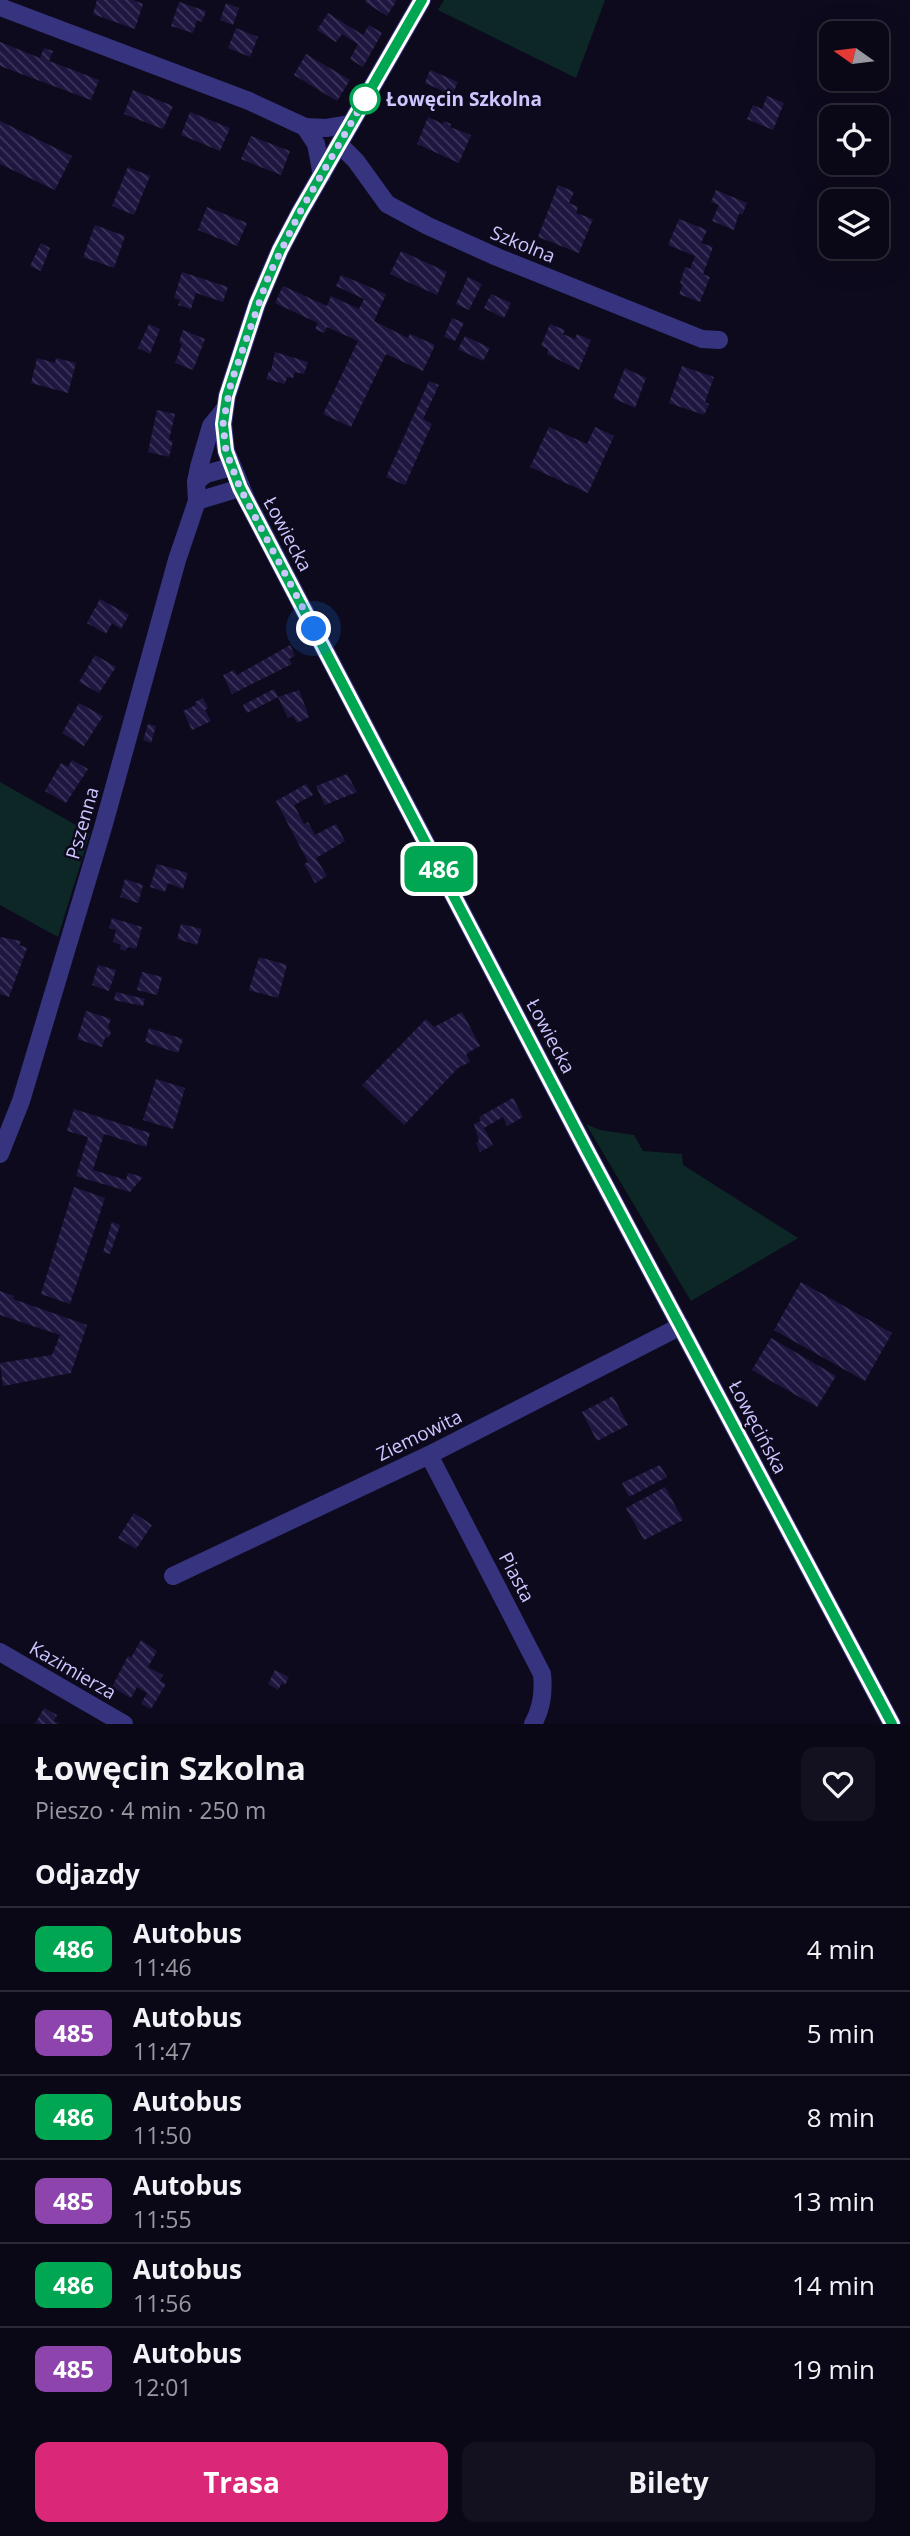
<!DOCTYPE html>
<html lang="pl">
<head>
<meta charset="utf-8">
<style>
  body { margin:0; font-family:"Open Sans",sans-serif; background:#13111f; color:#f1f3f6; height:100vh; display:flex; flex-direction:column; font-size:26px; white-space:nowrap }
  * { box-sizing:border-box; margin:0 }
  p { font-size:23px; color:#999aa1 }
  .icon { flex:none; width:38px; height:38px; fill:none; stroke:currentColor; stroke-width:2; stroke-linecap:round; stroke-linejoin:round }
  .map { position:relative; height:1724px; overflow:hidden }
  .details { display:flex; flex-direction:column; background:#0a0816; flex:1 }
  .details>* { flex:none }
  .badge { padding:0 14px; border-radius:10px; font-size:24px; line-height:46px }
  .needle { width:46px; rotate:284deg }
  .buttons { position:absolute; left:819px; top:21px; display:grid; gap:14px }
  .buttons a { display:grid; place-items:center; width:70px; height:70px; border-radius:14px; background:#0a0816; box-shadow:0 7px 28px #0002,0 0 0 2px #2a2935; font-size:35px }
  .you { position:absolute; width:35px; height:35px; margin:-18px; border:5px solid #fff; border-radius:50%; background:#1a73e8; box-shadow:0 0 0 10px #1a73e833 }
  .map>.badge { position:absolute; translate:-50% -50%; box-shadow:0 0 0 4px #fff }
  h2 { padding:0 35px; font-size:26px; line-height:63px }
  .round { display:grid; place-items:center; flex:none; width:74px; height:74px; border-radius:14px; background:#13111f }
  .head { display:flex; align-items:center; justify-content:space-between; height:119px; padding:0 35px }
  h1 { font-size:33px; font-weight:700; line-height:52px }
  .cta { display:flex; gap:14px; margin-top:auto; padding:14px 35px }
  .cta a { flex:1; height:80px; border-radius:14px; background:#db2777; color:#fff; font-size:28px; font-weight:700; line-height:80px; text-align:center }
  .cta a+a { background:#13111f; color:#f1f3f6 }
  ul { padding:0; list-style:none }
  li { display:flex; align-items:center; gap:21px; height:84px; padding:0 35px; border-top:2px solid #2a2935 }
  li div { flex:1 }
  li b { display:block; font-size:26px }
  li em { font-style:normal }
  li .badge { min-width:77px; font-weight:700; text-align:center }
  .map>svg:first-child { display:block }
  .grass { fill:#0d2726 }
  .building { fill:url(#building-back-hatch) }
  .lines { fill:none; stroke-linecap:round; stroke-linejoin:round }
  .minor { stroke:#36337f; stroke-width:18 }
  .line-casing { stroke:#fff; stroke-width:16 }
  .line { stroke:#00a651; stroke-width:10 }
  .walk { stroke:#cdc6ff; stroke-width:7; stroke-dasharray:0 12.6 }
  .stop-dot { fill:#fff; stroke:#00a651; stroke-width:3.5 }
  .labels { text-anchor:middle; stroke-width:5; stroke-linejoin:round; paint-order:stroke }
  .stop-label { font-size:19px; font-weight:bold; fill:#cdc6ff; stroke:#0e0a1d; text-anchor:start }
  .street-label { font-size:19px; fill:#cdc6ff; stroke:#0e0a1d }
</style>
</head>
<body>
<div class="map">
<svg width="910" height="1724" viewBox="0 0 910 1724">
  <defs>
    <pattern id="building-back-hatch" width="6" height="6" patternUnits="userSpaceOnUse" patternTransform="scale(1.75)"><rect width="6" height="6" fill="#1e163f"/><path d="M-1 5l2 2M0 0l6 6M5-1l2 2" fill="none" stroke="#3e365c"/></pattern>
  </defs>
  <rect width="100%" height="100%" fill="#0e0a1d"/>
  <!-- grass -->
  <g class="grass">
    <polygon points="444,0 605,0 576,78 438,10"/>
    <polygon points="0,782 90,833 58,937 0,905"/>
    <polygon points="586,1124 600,1130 634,1135 643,1151 682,1154 683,1165 798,1238 691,1301"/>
  </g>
  <!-- building -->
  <g class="building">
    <polygon points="97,0 133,0 143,4 135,29 93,14"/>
    <polygon points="366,0 397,0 387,16 365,2"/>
    <polygon points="179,2 206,11 202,22 197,20 193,33 171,26"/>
    <polygon points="226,3 239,8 233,25 220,20"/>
    <polygon points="328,13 363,35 369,25 382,33 363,67 350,59 358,44 342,34 336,42 317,30"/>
    <polygon points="236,28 258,37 250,57 228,48"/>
    <polygon points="0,42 40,58 44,48 53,51 49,61 99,80 91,100 0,66"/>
    <polygon points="306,54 350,80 337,101 294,75"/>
    <polygon points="430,70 458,82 452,95 425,83"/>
    <polygon points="133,90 173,106 163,129 124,114"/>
    <polygon points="767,96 784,103 773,130 747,119 753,105 762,109"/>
    <polygon points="190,112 230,128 220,151 181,135"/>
    <polygon points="428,117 443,124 444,121 451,124 450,127 471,135 459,163 417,144"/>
    <polygon points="0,121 72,156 55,190 0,164"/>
    <polygon points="251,136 290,151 281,175 241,159"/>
    <polygon points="128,167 150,176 134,215 112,206"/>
    <polygon points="558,185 574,192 569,203 578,207 576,213 593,219 579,253 538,237"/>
    <polygon points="716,190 747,203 742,215 739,213 734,230 712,221 719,205 711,202"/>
    <polygon points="207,207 247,223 237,246 198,230"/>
    <polygon points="679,219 707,230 701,243 713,247 703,274 710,277 700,302 679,294 683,285 680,283 685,267 690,269 695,256 668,245"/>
    <polygon points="95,225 125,236 114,268 83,257"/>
    <polygon points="41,243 50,248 41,271 30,266"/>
    <polygon points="401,251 447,272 437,295 390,274"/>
    <polygon points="182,272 228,287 223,302 196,293 191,309 178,305 180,300 174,298"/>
    <polygon points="341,275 386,294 374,321 408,338 410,334 435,345 423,371 386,354 351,427 323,414 358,341 327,327 324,333 315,329 318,323 275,303 283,286 327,306 331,296 359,309 364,299 336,286"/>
    <polygon points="468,277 482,284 469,310 456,304"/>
    <polygon points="491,294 511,303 504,318 484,308"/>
    <polygon points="452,318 464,323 455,341 444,337"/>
    <polygon points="149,324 160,329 150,354 138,348"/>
    <polygon points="550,324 565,330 563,334 575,339 577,334 591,340 579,370 547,354 548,349 541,346"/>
    <polygon points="183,330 205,339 193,370 175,363 182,344 179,342"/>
    <polygon points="465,336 490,348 483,361 458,349"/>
    <polygon points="275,352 308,362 304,374 295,372 293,378 287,377 285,384 266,379 269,371 271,371"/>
    <polygon points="37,358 55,363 56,358 76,363 68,393 31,383"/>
    <polygon points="682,366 714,377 705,402 709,404 704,415 669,403"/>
    <polygon points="625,368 646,378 635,408 613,398"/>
    <polygon points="429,381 439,385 423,419 432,424 405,485 386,477"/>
    <polygon points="157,410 175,414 169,440 173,441 169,457 148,452"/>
    <polygon points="549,427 587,444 595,427 614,436 588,493 530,467"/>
    <polygon points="100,599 129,615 121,629 112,623 106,634 87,623"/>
    <polygon points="290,645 295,656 289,659 292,664 232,694 223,675 234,670 237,675"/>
    <polygon points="95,655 116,667 99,693 79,682"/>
    <polygon points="274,689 278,697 247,713 243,705"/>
    <polygon points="299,690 309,717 297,723 293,716 288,718 278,697"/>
    <polygon points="203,698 208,708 205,710 211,721 192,730 183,711 196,705 195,702"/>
    <polygon points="79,703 103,716 84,746 62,733"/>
    <polygon points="148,724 156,726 151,743 143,740"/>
    <polygon points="72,760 88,769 66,803 45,791 61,763 68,767"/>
    <polygon points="347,774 357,792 325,805 316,786"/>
    <polygon points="306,784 313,795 294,805 304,824 308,822 315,835 336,824 345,841 316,858 327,876 315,883 304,864 308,862 276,801"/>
    <polygon points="157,864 188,873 183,889 168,883 165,892 150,887"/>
    <polygon points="125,879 143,885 138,903 120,897"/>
    <polygon points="112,918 142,927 136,949 128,947 125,951 120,949 121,945 113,942 116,930 109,928"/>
    <polygon points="181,924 202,929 197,945 177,939"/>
    <polygon points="0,937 21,941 19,945 27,948 9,997 0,994"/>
    <polygon points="259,957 287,965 278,998 249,990"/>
    <polygon points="98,965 116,970 109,991 92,985"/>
    <polygon points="142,972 162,977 157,995 137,990"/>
    <polygon points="116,992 145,999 143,1006 114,1000"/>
    <polygon points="86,1011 111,1019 108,1027 111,1032 109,1037 105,1038 102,1047 77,1039"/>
    <polygon points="462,1012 480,1046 466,1054 470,1062 458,1068 404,1125 362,1085 426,1019 434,1027"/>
    <polygon points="149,1028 183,1039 178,1053 145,1042"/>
    <polygon points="156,1079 185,1088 173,1129 143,1120"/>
    <polygon points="513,1098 523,1117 507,1126 503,1117 484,1128 493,1145 480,1152 476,1143 479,1141 474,1124 481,1121 479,1117"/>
    <polygon points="74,1109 150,1133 146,1147 104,1134 93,1170 126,1180 128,1173 143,1177 130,1192 76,1176 88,1137 67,1131"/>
    <polygon points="74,1187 105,1198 70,1304 41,1294"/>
    <polygon points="112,1222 120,1225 110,1254 103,1252"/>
    <polygon points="801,1282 892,1333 865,1381 774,1330"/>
    <polygon points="0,1291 14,1296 13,1299 87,1325 71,1373 3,1386 0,1363 52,1355 60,1335 0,1315"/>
    <polygon points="771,1338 836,1376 817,1407 752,1370"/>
    <polygon points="613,1396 628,1425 597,1441 582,1412"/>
    <polygon points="660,1465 667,1477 629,1497 622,1483"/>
    <polygon points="665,1487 683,1520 644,1540 626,1508"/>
    <polygon points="134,1513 152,1525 136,1549 118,1538"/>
    <polygon points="141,1640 157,1651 148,1667 163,1675 160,1681 166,1684 151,1709 141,1704 147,1693 137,1687 131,1698 112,1687 128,1656 131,1658"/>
    <polygon points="275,1670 289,1677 285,1685 282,1683 278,1690 268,1684"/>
    <polygon points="44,1708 57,1715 54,1721 60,1724 35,1724"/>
  </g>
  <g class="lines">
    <!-- minor -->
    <g class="minor">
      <polyline points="422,0 300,212 280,250 257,304 227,396 223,424 226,451 246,499 587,1151 892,1724"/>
      <polyline points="0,7 249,101 305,127"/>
      <polyline points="339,144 356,161 387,204 428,226 497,257 702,339 719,340"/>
      <polyline points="322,175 316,144 305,127 326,128 351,124"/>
      <polyline points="196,482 206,474 231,467"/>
      <polyline points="197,501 240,488"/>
      <polyline points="0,1154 21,1101 104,824 177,560 197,501 196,482 199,467 211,426 224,410"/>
      <path d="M 429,1455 L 542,1674 C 544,1692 542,1708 533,1724"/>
      <polyline points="173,1576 429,1455 681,1326"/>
      <polyline points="0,1652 124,1724"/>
    </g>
  </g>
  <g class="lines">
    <!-- line casing -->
    <g class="line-casing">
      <polyline id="line" points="422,0 300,212 280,250 257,304 227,396 223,424 226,451 240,488 587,1151 892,1724"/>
    </g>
    <!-- line -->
    <use href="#line" class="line"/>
    <!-- walk -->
    <polyline class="walk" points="314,629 240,488 226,451 223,424 231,383 269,275 300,212 365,99"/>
  </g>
  <!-- markers -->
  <circle class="stop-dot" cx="365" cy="99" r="14"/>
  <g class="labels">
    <!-- stop labels -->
    <g class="stop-label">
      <text x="386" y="106">Łowęcin Szkolna</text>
    </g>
    <!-- street labels -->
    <g class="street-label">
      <text transform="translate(523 244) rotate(22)" y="7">Szkolna</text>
      <text transform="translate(288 534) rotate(62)" y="7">Łowiecka</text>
      <text transform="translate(82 823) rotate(-74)" y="7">Pszenna</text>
      <text transform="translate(551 1036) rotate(62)" y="7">Łowiecka</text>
      <text transform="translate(758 1427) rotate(62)" y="7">Łowęcińska</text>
      <text transform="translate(419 1435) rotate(-26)" y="7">Ziemowita</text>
      <text transform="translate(517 1577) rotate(62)" y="7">Piasta</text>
      <text transform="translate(73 1670) rotate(30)" y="7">Kazimierza</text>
    </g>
  </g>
</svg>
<div class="buttons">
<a><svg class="needle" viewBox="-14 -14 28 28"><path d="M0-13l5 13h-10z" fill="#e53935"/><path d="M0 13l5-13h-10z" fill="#999aa1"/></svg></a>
<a><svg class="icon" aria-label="locate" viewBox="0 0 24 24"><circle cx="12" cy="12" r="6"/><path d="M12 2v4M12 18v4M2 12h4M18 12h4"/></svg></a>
<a><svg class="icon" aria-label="layers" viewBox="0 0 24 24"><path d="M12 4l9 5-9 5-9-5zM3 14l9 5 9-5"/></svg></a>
</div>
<div class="you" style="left:314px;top:629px"></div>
<b class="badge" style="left:439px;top:869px;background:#00a651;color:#fff">486</b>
</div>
<section class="details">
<div class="head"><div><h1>Łowęcin Szkolna</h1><p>Pieszo · 4 min · 250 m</p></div><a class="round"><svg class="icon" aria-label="heart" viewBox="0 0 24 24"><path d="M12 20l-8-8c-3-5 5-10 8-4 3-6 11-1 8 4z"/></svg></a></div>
<h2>Odjazdy</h2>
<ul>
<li><span class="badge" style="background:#00a651;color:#fff">486</span><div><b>Autobus</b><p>11:46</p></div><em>4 min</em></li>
<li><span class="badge" style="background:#8e44ad;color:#fff">485</span><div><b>Autobus</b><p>11:47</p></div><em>5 min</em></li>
<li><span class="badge" style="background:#00a651;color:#fff">486</span><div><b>Autobus</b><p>11:50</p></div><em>8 min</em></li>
<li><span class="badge" style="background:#8e44ad;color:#fff">485</span><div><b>Autobus</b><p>11:55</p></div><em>13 min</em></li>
<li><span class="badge" style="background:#00a651;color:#fff">486</span><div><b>Autobus</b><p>11:56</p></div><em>14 min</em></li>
<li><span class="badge" style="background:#8e44ad;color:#fff">485</span><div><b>Autobus</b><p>12:01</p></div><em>19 min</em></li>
</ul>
<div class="cta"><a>Trasa</a><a>Bilety</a></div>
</section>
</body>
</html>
